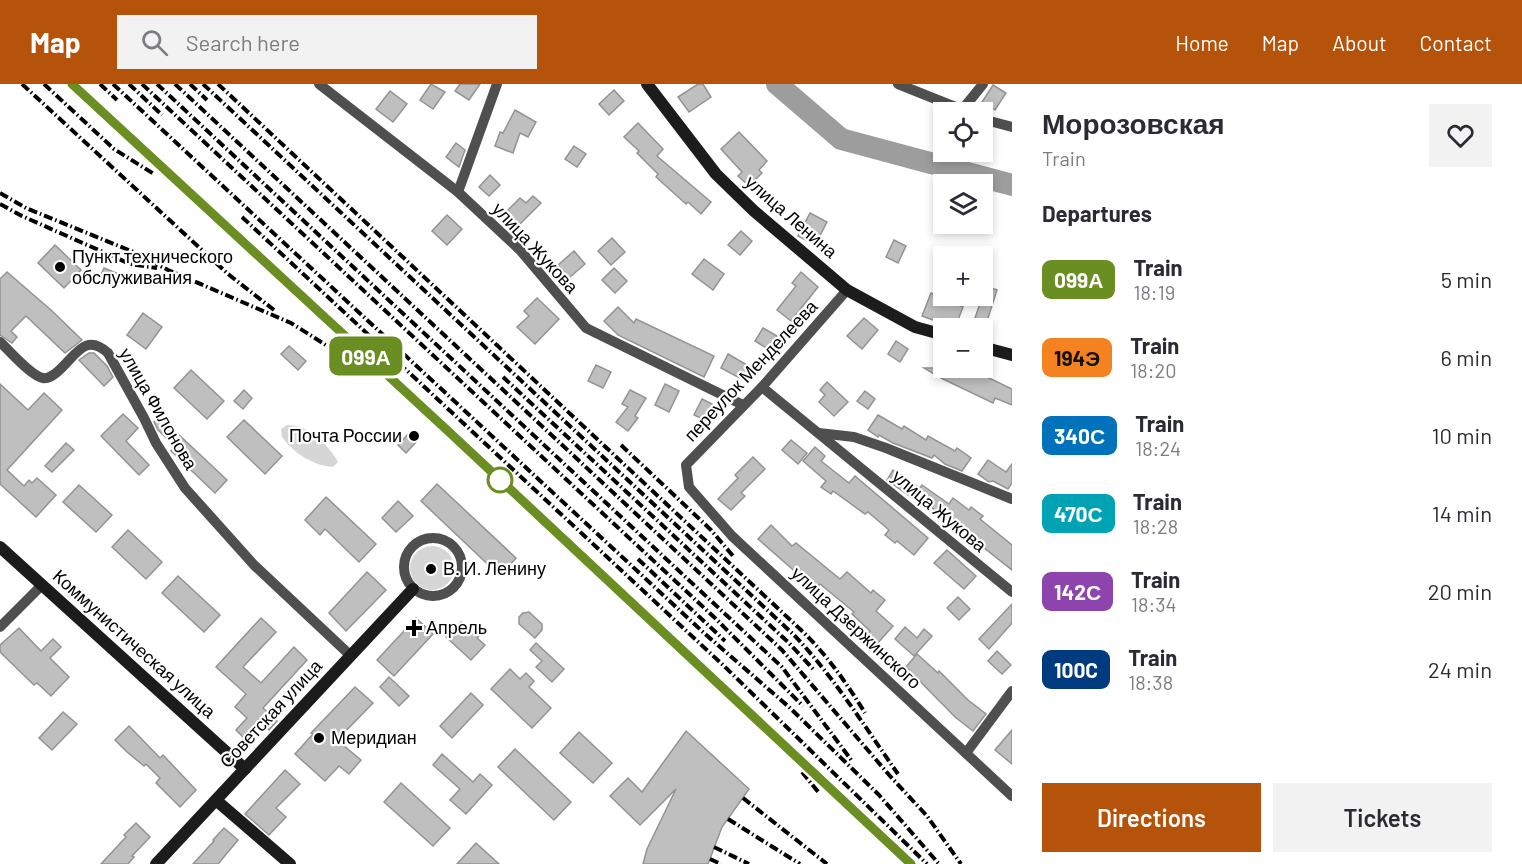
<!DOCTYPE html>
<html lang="en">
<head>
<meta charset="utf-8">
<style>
  body { margin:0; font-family:Barlow,sans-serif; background:#f2f2f3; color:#2b2b33; height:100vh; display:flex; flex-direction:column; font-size:22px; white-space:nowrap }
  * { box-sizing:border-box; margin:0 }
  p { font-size:20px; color:#7c7c81 }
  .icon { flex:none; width:33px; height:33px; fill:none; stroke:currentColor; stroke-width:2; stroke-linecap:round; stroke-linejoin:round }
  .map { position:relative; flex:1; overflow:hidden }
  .details { display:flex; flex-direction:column; background:#fff; width:510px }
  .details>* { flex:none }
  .badge { padding:0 12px; border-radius:9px; font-size:21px; line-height:39px }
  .tools { position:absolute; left:933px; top:18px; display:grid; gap:12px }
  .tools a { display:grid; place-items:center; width:60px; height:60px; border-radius:0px; background:#fff; box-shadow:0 3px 9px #0003; font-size:30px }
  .map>.badge { position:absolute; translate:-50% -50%; box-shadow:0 0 0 3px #fff }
  h2 { padding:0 30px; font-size:22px; line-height:54px }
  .round { display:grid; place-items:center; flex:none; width:63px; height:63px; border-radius:0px; background:#f2f2f3 }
  .summary { display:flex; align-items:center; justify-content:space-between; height:102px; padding:0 30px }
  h1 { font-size:28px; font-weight:600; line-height:45px }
  .button { display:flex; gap:12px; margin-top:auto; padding:12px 30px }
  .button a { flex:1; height:69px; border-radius:0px; background:#b45309; color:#fff; font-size:24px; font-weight:600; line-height:69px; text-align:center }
  .button a+a { background:#f2f2f3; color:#2b2b33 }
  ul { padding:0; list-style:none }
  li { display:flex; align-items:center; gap:18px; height:78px; padding:0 30px }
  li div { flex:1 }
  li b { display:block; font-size:22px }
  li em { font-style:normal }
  li .badge { min-width:66px; font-weight:700; text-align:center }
  header { display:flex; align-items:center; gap:36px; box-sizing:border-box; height:84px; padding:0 30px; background:#b45309; color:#fff }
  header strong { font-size:28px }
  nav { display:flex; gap:33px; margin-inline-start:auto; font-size:21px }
  .search { width:420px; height:54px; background:#f2f2f3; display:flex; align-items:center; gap:15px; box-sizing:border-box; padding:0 21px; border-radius:0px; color:#7c7c81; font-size:22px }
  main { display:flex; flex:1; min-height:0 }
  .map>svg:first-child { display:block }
  .green { fill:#d6d6d6 }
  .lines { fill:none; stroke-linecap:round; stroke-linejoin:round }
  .river { stroke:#9d9d9d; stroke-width:22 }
  .building { fill:#bfbfbf; stroke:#939393; stroke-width:1.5 }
  .street { stroke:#4f4f4f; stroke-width:10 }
  .secondary { stroke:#1c1c1c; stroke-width:12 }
  .rail { stroke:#000; stroke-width:4; stroke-dasharray:9 3 1.5 3; stroke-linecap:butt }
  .line-casing { stroke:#fff; stroke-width:14 }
  .line { stroke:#6b8e23; stroke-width:9 }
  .poi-dot { fill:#000; stroke:#fff; stroke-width:2 }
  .stop-dot { fill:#fff; stroke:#6b8e23; stroke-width:3 }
  .labels { text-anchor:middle; stroke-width:4.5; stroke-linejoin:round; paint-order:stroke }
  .street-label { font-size:18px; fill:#000; stroke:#fff }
  .poi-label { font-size:18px; fill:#000; stroke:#fff; text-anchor:start }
</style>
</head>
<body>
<header>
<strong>Map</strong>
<div class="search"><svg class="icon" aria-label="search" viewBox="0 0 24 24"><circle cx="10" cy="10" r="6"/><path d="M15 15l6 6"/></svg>Search here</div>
<nav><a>Home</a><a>Map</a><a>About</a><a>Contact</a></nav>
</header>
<main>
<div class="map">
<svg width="1012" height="780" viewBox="0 0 1012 780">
  <rect width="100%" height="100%" fill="#fff"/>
  <!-- green -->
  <g class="green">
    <path d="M 287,341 C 309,341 328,360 338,378 L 333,383 C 314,382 293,369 282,353 L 281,345 Z"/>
    <circle cx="432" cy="484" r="22"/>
  </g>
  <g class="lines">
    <!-- river -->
    <polyline class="river" points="777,0 841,55 1012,101"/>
  </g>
  <!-- building -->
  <g class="building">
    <polygon points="431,0 445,8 433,25 420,16"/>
    <polygon points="460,0 480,0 469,16 455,7"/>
    <polygon points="698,0 703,0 711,13 689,28 678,13"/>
    <polygon points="993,1 1006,9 995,26 982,18"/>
    <polygon points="614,6 624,17 609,31 599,20"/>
    <polygon points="390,7 407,20 393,38 376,25"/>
    <polygon points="515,26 536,38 528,53 520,49 513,69 495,62 500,48 503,49"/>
    <polygon points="638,39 663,65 657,72 711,118 701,130 688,118 686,120 656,93 658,90 637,69 639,67 624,53"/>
    <polygon points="739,48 767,77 759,86 762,89 749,102 738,92 742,88 721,65"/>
    <polygon points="456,59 465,66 459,83 446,73"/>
    <polygon points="574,62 586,70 577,83 565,75"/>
    <polygon points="490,91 500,101 489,112 479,103"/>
    <polygon points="533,112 541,119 518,142 505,129 520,114 526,119"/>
    <polygon points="810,129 827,138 815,161 798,152"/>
    <polygon points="447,131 462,145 447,161 432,147"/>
    <polygon points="741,147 752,157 740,171 728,161"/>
    <polygon points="612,154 625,168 611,181 598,167"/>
    <polygon points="894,156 906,162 898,179 886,173"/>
    <polygon points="55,161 81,186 64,204 38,179"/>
    <polygon points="574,167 585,180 569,194 558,181"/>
    <polygon points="704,175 724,190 713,206 692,190"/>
    <polygon points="104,184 121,191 117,202 99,195"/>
    <polygon points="614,184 627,197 615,209 602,196"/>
    <polygon points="7,188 51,226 82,256 65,269 26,232 11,247 17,253 12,259 0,251 0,195"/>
    <polygon points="801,188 818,203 791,237 777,226 796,202 792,199"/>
    <polygon points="986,202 997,206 987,237 975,234"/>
    <polygon points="931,209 963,223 955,244 922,232"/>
    <polygon points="537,214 559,235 535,260 517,243 529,232 524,227"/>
    <polygon points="618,223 634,239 636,235 714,272 704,293 618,251 604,237"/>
    <polygon points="143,229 162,243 146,265 127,251"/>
    <polygon points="864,234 878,246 862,265 847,252"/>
    <polygon points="763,244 777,252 768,265 755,257"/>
    <polygon points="896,257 908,265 900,278 888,270"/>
    <polygon points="289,262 306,277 298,286 281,270"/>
    <polygon points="89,269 94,269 107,282 113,293 104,302 79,276"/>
    <polygon points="728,270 754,285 747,298 721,284"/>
    <polygon points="596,281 611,288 603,304 588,297"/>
    <polygon points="924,284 964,284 989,294 1012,305 1012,321 995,314 993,319 943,295"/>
    <polygon points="191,286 224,317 207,335 174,304"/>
    <polygon points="827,298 848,318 834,332 819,318 825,311 820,306"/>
    <polygon points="0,300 28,326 44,309 62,326 7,386 24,402 29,396 32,399 37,394 56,411 36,433 0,400"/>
    <polygon points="665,300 679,307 669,328 655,321"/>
    <polygon points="244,306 252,314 243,325 234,317"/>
    <polygon points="630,306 646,314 635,332 638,334 628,347 616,338 628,323 622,320"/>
    <polygon points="865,307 875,315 868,325 857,317"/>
    <polygon points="702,315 714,321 707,337 694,331"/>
    <polygon points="123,330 138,344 126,357 149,381 139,391 101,352"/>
    <polygon points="878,331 902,345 904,342 926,356 928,352 955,367 957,364 971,374 962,387 945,380 934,371 932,374 893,359 879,351 878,353 868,346"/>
    <polygon points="160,333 227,396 215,409 171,367 175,362 158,346 154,338"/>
    <polygon points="244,336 282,372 265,390 227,353"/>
    <polygon points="410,348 418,356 406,369 398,361"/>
    <polygon points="791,356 807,369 798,380 782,366"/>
    <polygon points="66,359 74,366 52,388 45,382"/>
    <polygon points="815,363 825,372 821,377 849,399 855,392 928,454 914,471 897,457 895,459 885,451 889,446 868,428 865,430 833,407 831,410 821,403 826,397 803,377"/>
    <polygon points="753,373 765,385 741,409 745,412 731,426 718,415 738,394 735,391"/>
    <polygon points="988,376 1006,388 1012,380 1012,399 1008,405 993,397 989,398 978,390"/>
    <polygon points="893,386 920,404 922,401 949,420 953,414 969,426 971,423 983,432 980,435 1012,461 1012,486 979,460 981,458 955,437 953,440 927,420 925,423 887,396"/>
    <polygon points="437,400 516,474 500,492 421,417"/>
    <polygon points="79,401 112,431 96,448 63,418"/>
    <polygon points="326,413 376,460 359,478 325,445 320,451 305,436"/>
    <polygon points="398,417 413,432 396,448 382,434"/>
    <polygon points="771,441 792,462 796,459 840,495 847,488 871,509 873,506 885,516 876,527 893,542 877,560 866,551 870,547 852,530 854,528 820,500 815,505 758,455"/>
    <polygon points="128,446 162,478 146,495 112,463"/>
    <polygon points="947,466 976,492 964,505 934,479"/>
    <polygon points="367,488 386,506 346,547 329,529"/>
    <polygon points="178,492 220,531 204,548 162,509"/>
    <polygon points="958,513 970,525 959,536 947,524"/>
    <polygon points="1012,520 1012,539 989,565 979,555"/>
    <polygon points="529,528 542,540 542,546 535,554 519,540 519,533 523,529"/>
    <polygon points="261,534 276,548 243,583 261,599 294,563 307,576 263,624 277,637 269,646 259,636 243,653 236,646 247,634 235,623 246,610 216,583"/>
    <polygon points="416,534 433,550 394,592 377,576"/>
    <polygon points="461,538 467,544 470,542 475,546 480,551 477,554 485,561 471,576 446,553"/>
    <polygon points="905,543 917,554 924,545 932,552 914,572 895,555"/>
    <polygon points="19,544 41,567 53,555 61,563 50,574 69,593 51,612 37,599 34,601 0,568 0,561"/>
    <polygon points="536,559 564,585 552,598 536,583 542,577 530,566"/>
    <polygon points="997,567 1011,581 1002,590 988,577"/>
    <polygon points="917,570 938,589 939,587 968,616 986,630 973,647 955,633 906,583"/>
    <polygon points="510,585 520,595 526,589 534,597 529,603 551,624 532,644 491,605"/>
    <polygon points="389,593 409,612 399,622 380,603"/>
    <polygon points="355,603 373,619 337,656 361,676 349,690 339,682 325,697 295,670 313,650 311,649"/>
    <polygon points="471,609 483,621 452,654 440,642"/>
    <polygon points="63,628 77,640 52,666 39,654"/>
    <polygon points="129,642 160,674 163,671 196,706 180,723 156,699 160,694 146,680 144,682 127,668 115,656"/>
    <polygon points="1012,646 1012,680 995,666"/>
    <polygon points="686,647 749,705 722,743 708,780 643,780 647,765 676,705 640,741 610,712 628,694 642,708"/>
    <polygon points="579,648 612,679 593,699 560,669"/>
    <polygon points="515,665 571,718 554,736 498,683"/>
    <polygon points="442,670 473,698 480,690 492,701 466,730 450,716 460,705 433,681"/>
    <polygon points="285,686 300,700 276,724 286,733 269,751 245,730"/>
    <polygon points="401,699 450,744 433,762 384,718"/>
    <polygon points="136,739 150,753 132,772 134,773 128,780 101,780 126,753 124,751"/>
    <polygon points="224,744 238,756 218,780 193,780 214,757 213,756"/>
    <polygon points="476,759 499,780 457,780"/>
  </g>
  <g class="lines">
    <!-- street -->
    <g class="street">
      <polyline points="319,0 458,108 520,166 586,244 743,321"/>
      <polyline points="898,0 968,28"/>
      <polyline points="962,26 983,0"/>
      <polyline points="982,35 1012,43"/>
      <polyline points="458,108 497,0"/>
      <polyline points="847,206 762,303 686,381 689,403 732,452 1012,712"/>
      <path d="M 0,258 C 10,267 31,292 43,294 C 48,295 52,292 56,289 C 75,274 84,247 108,269 L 144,334 L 156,359 L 185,404 L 254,481 L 351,572"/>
      <polyline points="762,303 1012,508"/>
      <polyline points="819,349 854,353 886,364 1012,415"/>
      <circle cx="433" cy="483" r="29"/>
      <polyline points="0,543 42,501"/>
      <polyline points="966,669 1012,607"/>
    </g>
    <!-- secondary -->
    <g class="secondary">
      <polyline points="647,0 716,90 754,127 847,206 915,243 944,251"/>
      <polyline points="982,263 1012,271"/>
      <polyline points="0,463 245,685"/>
      <polyline points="217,717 290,780"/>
      <polyline points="156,780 413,505"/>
    </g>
    <!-- rail -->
    <g class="rail">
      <polyline points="22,0 228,190 274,226"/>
      <polyline points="44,0 114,65 154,90"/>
      <polyline points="72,0 448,347 911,780"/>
      <polyline points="100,0 117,16"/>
      <polyline points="113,0 704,549 789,623 879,711 939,780"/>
      <polyline points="129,0 162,31"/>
      <polyline points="142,0 715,534 803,622"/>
      <polyline points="157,0 782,583 852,677"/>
      <polyline points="175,0 782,566 890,692 927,732 961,780"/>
      <polyline points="190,0 207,16"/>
      <path d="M 203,0 L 794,551 C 834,593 865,643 898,690"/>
      <path d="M 218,0 L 801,546 C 827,571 846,598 865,629"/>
      <polyline points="0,109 26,124 136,169 168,186 291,239 359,282"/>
      <polyline points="0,120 22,132 130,180 157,184"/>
      <polyline points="242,133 724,582 927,780"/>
      <polyline points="503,293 789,559 813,585"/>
      <polyline points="621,361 711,446 733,472"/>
      <polyline points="638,475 725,557"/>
      <polyline points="802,688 819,709"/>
      <polyline points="743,714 827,780"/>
      <polyline points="728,735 800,780"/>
      <polyline points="714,763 749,780"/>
      <polyline points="710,775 721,780"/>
    </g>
  </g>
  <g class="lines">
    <!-- line casing -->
    <g class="line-casing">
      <polyline id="line" points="72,0 448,347 911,780"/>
    </g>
    <!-- line -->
    <use href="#line" class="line"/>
  </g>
  <!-- markers -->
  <g class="poi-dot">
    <circle cx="60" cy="183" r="6"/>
    <circle cx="414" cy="352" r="6"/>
    <circle cx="431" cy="485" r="6"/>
    <path d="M411 535h6v6h6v6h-6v6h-6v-6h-6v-6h6z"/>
    <circle cx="319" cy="654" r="6"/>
  </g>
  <circle class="stop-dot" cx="500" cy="396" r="12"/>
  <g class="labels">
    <!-- street labels -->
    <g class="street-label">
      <text transform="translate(791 133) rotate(41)" y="6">улица Ленина</text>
      <text transform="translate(535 164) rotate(47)" y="6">улица Жукова</text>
      <text transform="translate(751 287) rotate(-47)" y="6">переулок Менделеева</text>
      <text transform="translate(158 325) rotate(60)" y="6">улица Филонова</text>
      <text transform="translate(939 427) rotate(40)" y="6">улица Жукова</text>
      <text transform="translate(856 544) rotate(43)" y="6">улица Дзержинского</text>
      <text transform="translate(134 560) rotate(42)" y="6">Коммунистическая улица</text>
      <text transform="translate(271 630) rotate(-47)" y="6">Советская улица</text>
    </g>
    <!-- poi labels -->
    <g class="poi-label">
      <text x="72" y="179">Пункт технического<tspan x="72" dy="21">обслуживания</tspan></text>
      <text x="402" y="358" text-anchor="end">Почта России</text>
      <text x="443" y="491">В. И. Ленину</text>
      <text x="426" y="550">Апрель</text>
      <text x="331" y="660">Меридиан</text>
    </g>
  </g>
</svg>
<div class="tools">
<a><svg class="icon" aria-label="locate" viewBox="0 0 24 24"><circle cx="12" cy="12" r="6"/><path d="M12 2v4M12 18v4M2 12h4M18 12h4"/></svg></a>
<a><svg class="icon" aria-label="layers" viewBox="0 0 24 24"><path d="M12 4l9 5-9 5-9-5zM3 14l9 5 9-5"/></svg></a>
<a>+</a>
<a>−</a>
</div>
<b class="badge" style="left:366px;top:272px;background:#6b8e23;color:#fff">099А</b>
</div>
<section class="details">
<div class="summary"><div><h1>Морозовская</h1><p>Train</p></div><a class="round"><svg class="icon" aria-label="heart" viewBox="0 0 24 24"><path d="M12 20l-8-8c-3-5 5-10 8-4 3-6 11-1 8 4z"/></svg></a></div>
<h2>Departures</h2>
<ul>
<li><span class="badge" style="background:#6b8e23;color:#fff">099А</span><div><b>Train</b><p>18:19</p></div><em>5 min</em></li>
<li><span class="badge" style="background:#f58220;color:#111">194Э</span><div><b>Train</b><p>18:20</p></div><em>6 min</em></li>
<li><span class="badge" style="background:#0072bc;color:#fff">340С</span><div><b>Train</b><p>18:24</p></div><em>10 min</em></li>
<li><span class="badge" style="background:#00a3b4;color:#fff">470С</span><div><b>Train</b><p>18:28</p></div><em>14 min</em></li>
<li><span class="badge" style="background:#8e44ad;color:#fff">142С</span><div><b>Train</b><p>18:34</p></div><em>20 min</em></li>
<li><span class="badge" style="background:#003b80;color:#fff">100C</span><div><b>Train</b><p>18:38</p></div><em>24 min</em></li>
</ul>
<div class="button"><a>Directions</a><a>Tickets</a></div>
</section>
</main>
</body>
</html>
